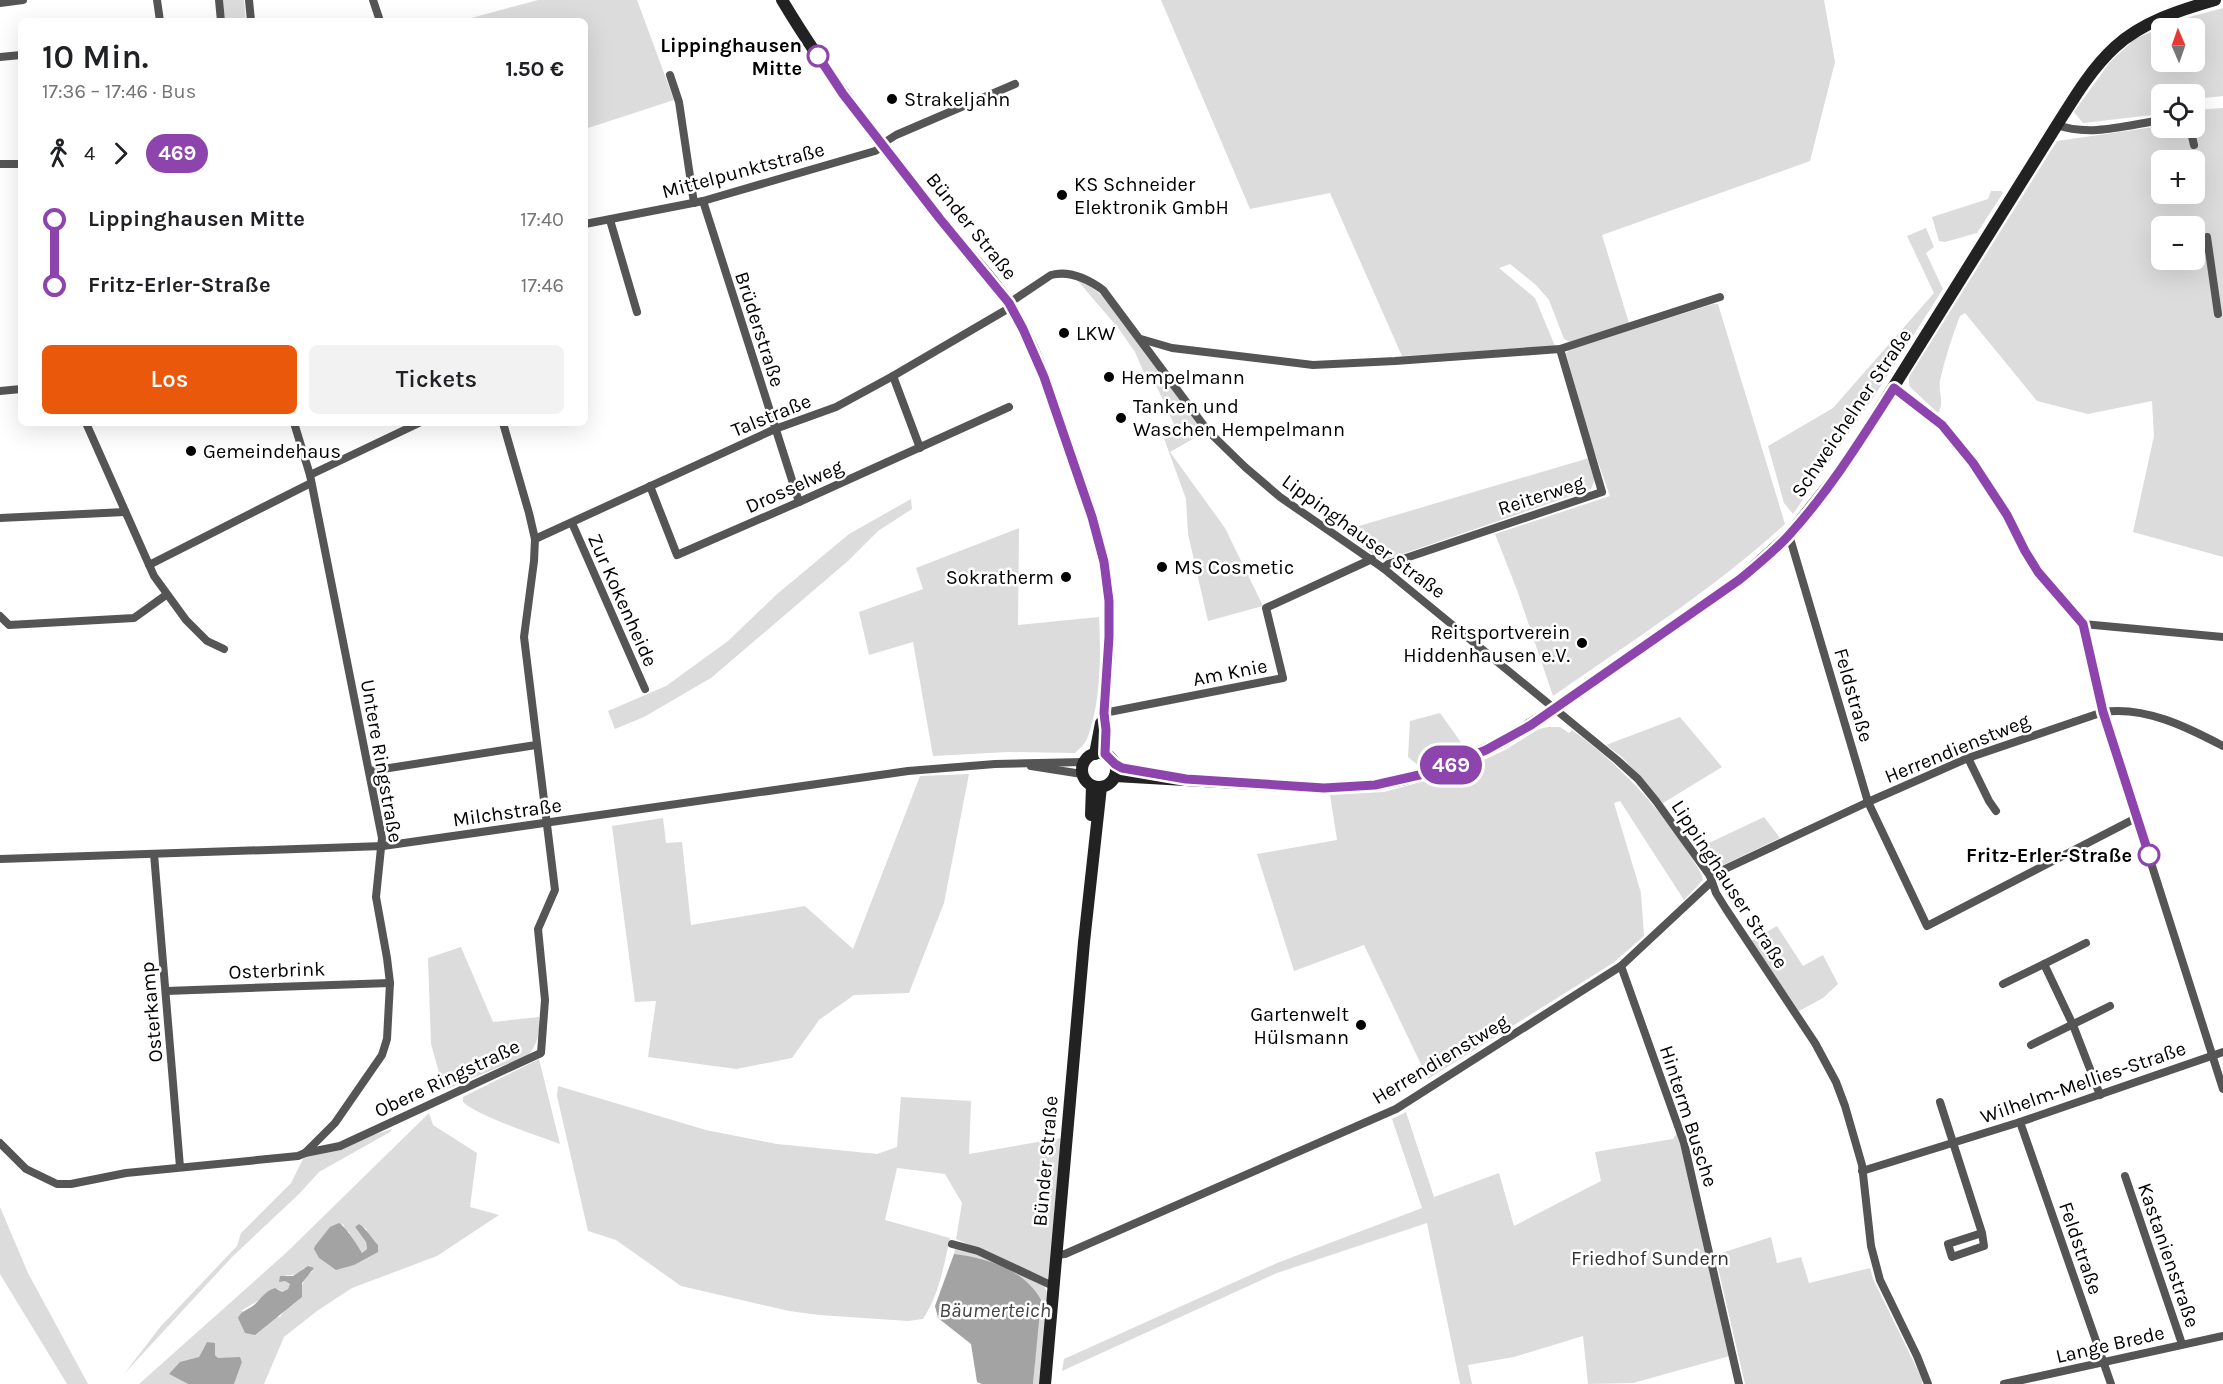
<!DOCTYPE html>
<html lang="de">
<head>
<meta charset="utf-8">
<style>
  body { margin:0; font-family:Karla,sans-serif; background:#f2f2f2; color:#202124; height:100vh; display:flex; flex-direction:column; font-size:22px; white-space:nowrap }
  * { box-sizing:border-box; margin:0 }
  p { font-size:20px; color:#757577 }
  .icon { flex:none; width:33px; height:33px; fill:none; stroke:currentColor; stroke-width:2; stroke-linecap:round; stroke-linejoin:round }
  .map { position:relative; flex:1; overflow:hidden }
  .drawer { position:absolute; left:18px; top:18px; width:570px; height:408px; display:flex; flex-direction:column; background:#fff; border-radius:9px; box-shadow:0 6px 24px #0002 }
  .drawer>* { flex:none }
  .badge { padding:0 12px; border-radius:20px; font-size:21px; line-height:39px }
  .needle { width:39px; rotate:358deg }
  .controls { position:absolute; left:2151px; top:18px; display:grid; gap:12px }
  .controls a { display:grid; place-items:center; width:54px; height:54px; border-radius:9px; background:#fff; box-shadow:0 6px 24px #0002; font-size:30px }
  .map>.badge { position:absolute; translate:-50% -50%; box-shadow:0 0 0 3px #fff }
  .legs { display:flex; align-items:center; gap:9px; height:66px; padding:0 24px; font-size:20px }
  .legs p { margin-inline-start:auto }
  .headline { display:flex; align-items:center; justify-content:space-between; height:102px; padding:0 24px }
  h1 { font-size:33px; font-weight:600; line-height:45px }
  .action { display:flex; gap:12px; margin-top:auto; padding:12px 24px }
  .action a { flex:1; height:69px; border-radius:9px; background:#ea580c; color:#fff; font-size:24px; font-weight:600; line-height:69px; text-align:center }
  .action a+a { background:#f2f2f2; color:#202124 }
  ul { padding:0 24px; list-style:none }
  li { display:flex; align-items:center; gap:21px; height:66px; font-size:22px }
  li i { display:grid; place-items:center; width:9px; height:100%; margin:0 8px; background:currentColor }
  li i::after { content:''; width:15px; height:15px; margin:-8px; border:4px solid; border-radius:50%; background:#fff }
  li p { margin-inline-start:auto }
  li:first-child i { background:linear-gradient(#0000 50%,currentColor 0) }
  li:last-child i { background:linear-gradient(currentColor 50%,#0000 0) }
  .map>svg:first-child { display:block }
  .green { fill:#dcdcdc; fill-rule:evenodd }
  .water { fill:#a3a3a3 }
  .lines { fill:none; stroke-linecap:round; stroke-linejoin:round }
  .street { stroke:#555; stroke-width:8 }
  .secondary { stroke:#222; stroke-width:12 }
  .line-1-casing { stroke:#fff; stroke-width:14 }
  .line-1 { stroke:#8e44ad; stroke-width:9 }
  .stop-1-dot { fill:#fff; stroke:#8e44ad; stroke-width:3 }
  .poi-dot { fill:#000; stroke:#fff; stroke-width:2 }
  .labels { text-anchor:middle; stroke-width:5; stroke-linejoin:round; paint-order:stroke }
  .stop-label { font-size:20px; font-weight:bold; fill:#000; stroke:#fff; text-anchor:end }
  .poi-label { font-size:20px; fill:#000; stroke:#fff; text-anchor:start }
  .street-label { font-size:20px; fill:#000; stroke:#fff }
  .park-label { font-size:20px; fill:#333; stroke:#fff }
  .water-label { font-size:21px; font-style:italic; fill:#444; stroke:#fff }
</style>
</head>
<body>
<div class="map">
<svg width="2223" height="1384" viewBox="0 0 2223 1384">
  <rect width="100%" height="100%" fill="#fff"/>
  <!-- green -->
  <g class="green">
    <polygon points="223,0 244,0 246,21 225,21"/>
    <polygon points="538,0 637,0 674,100 585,129 585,21 460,21"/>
    <polygon points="1161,0 1824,0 1835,62 1810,161 1602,235 1629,323 1570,342 1564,339 1549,300 1536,285 1510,264 1499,268 1535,298 1555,346 1402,356 1330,193 1250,209"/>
    <path d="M 2223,8 L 2223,96 L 2195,99 L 2194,94 L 2162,94 L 2161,114 L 2083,123 L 2074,112 L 2110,62 L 2136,38 L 2193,16 ZM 2162,28 L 2194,28 L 2194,62 L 2162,62 Z"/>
    <path d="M 2223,108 L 2223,557 L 2133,532 L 2154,436 L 2152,401 L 2088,414 L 2037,401 L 1965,313 L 1960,316 C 1952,337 1945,358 1940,380 C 1938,392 1945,403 1938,413 L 1909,386 L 1909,377 L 2057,141 L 2161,126 L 2194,128 L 2195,110 ZM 2162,160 L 2194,160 L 2194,194 L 2162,194 ZM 2162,226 L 2194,226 L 2194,260 L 2162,260 Z"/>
    <polygon points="1991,191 2001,191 2003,193 1977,233 1945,242 1939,241 1932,217 1988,199"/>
    <polygon points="1926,228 1934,247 1926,253 1943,289 1875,395 1793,514 1784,503 1768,446 1833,408 1934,293 1907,236"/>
    <polygon points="1078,281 1084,282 1103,296 1205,432 1170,452 1225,528 1263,606 1208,621 1188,534 1186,499 1161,430 1174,424 1156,385 1148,382 1135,352 1119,329"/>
    <path d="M 1713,304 L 1718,304 L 1785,524 C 1714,589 1632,641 1553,696 L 1517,590 L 1495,534 L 1610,496 L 1587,431 L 1566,353 L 1569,350 Z"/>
    <polygon points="1589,458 1595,479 1591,489 1382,561 1342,531"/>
    <polygon points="911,499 912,509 878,531 848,561 711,678 644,717 615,729 608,711 666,686 728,641 776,595 849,534"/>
    <path d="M 1019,528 L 1018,625 L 1099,617 C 1101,654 1101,704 1087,739 C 1085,744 1079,749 1075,753 L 1008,752 L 933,756 L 913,642 L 869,655 L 859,612 L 923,589 L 916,568 Z"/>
    <polygon points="1440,713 1465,748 1418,765 1408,757 1410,721"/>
    <polygon points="1680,717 1722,767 1663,803 1623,758 1606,745"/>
    <path d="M 1548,727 L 1560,727 L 1569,733 L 1572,730 C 1626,769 1668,817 1702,875 L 1703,880 L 1684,900 L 1620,801 L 1614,803 L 1641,893 L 1644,936 L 1613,963 L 1428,1079 L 1364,945 L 1294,971 L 1257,854 L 1337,840 L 1330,795 L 1384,792 L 1458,772 L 1505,750 L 1539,729 Z"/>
    <polygon points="969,774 944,903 909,993 854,995 819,1020 792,1058 736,1069 648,1057 656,1001 635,1002 612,826 663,818 666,843 682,842 691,925 805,906 853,949 920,776"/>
    <polygon points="1764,817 1780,838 1719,867 1706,864 1696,849"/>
    <polygon points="1777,926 1803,966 1823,955 1838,984 1823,998 1799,1011 1751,941"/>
    <path d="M 461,947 L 493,1022 L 539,1017 C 540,1033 538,1042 529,1055 L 444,1090 L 431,1044 L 428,958 Z"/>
    <path d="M 539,1059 L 560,1144 C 537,1135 479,1117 463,1102 L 463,1097 Z"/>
    <path d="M 558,1086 L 706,1130 L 777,1144 L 877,1154 L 897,1147 L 901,1097 L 971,1101 L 969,1154 L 1061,1138 L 1048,1279 L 956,1239 L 962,1203 L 945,1174 L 897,1168 L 885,1220 L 950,1238 C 944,1265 939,1295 923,1319 L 908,1321 L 819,1315 L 789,1311 L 681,1286 L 616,1240 L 588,1231 L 557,1096 Z"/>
    <polygon points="1406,1112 1434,1197 1499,1173 1514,1226 1601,1181 1595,1152 1673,1139 1677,1133 1684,1151 1730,1356 1633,1383 1588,1384 1583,1336 1514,1357 1468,1365 1472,1384 1460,1384 1427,1223 1277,1273 1062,1371 1064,1359 1277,1263 1422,1208 1392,1119"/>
    <path d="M 429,1113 L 433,1125 L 477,1153 L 470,1207 L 499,1215 L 437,1256 L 352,1288 L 317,1311 L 284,1337 L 264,1384 L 234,1384 L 242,1362 L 240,1358 L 218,1358 L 215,1355 L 215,1344 L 207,1342 L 199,1357 L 169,1374 L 188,1384 L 139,1384 L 287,1252 ZM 343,1224 L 345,1230 L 349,1232 L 353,1241 L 362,1253 L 367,1249 L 366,1242 L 355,1227 L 366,1228 L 368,1235 L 378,1245 C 366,1261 352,1265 333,1268 L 319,1258 L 315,1246 ZM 304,1268 L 313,1271 L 306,1276 L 294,1304 L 287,1307 L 280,1317 L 241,1311 L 278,1289 L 282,1292 L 288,1289 L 290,1284 L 285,1281 L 286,1275 C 294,1276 298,1274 304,1268 Z"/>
    <polygon points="392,1129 390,1132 319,1172 299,1194 232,1257 124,1374 161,1326 237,1246 241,1233 291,1183 304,1157"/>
    <polygon points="0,1207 28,1273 88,1384 67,1384 0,1274"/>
    <polygon points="1771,1237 1777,1263 1801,1257 1809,1283 1870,1268 1873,1279 1922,1379 1922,1384 1745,1384 1715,1255"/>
    <polygon points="955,1248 980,1254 1044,1286 1047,1292 1039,1384 1033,1384 1040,1300 954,1254"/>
  </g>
  <!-- water -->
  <g class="water">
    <path d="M 339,1223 C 346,1227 358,1246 362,1253 L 367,1249 L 366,1242 L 355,1227 L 359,1224 C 367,1229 371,1238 378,1245 L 378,1252 L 354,1265 L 336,1270 L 319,1258 L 314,1249 L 315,1246 L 330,1227 Z"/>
    <path d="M 954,1254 C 986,1258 1024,1269 1041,1300 L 1033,1384 L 982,1384 L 977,1382 L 971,1344 L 938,1318 L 935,1306 Z"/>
    <path d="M 308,1266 L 314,1268 L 302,1283 L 302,1297 L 255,1335 L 245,1333 L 238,1318 C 242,1310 248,1310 254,1305 C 262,1298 264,1292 275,1288 L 282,1292 L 288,1289 L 290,1284 L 285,1281 L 279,1282 L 280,1276 L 293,1276 Z"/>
    <polygon points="207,1342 215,1343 215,1355 218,1358 240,1357 242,1362 234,1384 188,1384 169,1374 180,1362 199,1357"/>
  </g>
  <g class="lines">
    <!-- street -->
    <g class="street">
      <polyline points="157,0 160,21"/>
      <polyline points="219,0 221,21"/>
      <polyline points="249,0 251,21"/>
      <polyline points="373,0 380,21"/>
      <polyline points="0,3 23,0"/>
      <polyline points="0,57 21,55"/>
      <polyline points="670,75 679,102 694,203"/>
      <path d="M 2057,125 C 2090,137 2127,125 2162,120"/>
      <polyline points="2190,128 2194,145"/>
      <polyline points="882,144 896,135 1015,84"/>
      <polyline points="0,164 21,164"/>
      <polyline points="703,201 799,502"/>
      <polyline points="610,220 637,312"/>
      <polyline points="585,224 703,201 875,151 884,146"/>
      <polyline points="2207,237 2218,314"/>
      <path d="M 1009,303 L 1051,275 C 1070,270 1088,279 1103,290 L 1207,430 L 1245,467 L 1280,497 L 1383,568 L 1617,760 L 1638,779 L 1656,801 L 1710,876 L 1716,893 L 1726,909 L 1815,1043 L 1836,1082 L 1845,1106 L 1862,1165 L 1871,1246 L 1880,1280 L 1917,1356 L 1928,1384"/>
      <polyline points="1141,339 1172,348 1313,365 1395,361 1560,349 1720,297"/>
      <polyline points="893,376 920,448"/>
      <polyline points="1894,388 1942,425 1973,463 2007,515 2025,551 2038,572 2083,624 2103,712 2223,1089"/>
      <polyline points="0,391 21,389"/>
      <polyline points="86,423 154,576 186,620 207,641 224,649"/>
      <polyline points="310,475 419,423"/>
      <polyline points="650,486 677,555 799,502 1009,407"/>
      <polyline points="0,518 125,512"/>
      <polyline points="572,523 645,689"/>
      <polyline points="1789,535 1868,802 1927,926 2138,817"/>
      <polyline points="535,539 775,429 836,407 893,376 1011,307"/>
      <polyline points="149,565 311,483"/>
      <polyline points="1383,568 1388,564 1602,492 1560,349"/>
      <polyline points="0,616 9,625 134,618 166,595"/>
      <polyline points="2083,624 2223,637"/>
      <polyline points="1104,713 1283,678 1266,608 1372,559"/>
      <polyline points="1968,758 1989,801 1996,811"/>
      <polyline points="1031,766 1082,774"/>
      <polyline points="370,771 536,745"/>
      <polyline points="154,854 180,1167"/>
      <polyline points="0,859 383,846 908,771 995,764 1084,762"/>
      <path d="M 1710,876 L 1868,802 L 1968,758 L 2103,712 C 2145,706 2187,727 2223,746"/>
      <polyline points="2044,964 2086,943"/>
      <polyline points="1621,966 1684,1143 1739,1384"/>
      <polyline points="2003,984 2044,964 2073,1025 2100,1095"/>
      <polyline points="166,991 390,983"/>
      <polyline points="2031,1045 2110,1006"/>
      <polyline points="1940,1102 1982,1233 1984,1246 1952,1257 1948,1244 1982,1233"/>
      <polyline points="2020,1122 2111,1384"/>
      <polyline points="0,1143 26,1169 57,1184 71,1184 126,1173 298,1156 305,1153 335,1123 382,1055 387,1039 390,983 387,958 376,897 382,838 310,475 295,426"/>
      <polyline points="305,1153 340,1146 541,1053 545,1000 538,929 555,890 524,637 534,561 535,539 529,513 503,423"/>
      <polyline points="1862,1171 2020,1122 2223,1052"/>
      <polyline points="2125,1176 2182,1344"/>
      <polyline points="952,1244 978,1251 1053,1286"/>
      <polyline points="1056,1255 1065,1254 1396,1109 1621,966 1711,882"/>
      <polyline points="2004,1384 2223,1336"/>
    </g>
    <!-- secondary -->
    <g class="secondary">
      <path d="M 782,0 C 828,77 883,147 938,217 C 961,247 990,273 1010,305 C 1036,347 1051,396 1067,443 C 1085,494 1105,546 1109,600 C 1112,636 1106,673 1105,709 C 1104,724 1106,739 1105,754"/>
      <circle cx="1099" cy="770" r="17"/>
      <polyline points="1095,754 1101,723"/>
      <path d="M 1115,776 L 1324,788 L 1375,785 L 1405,779 L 1455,763 L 1504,741 L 1554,709 L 1739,580 L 1789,535 L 1846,463 L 2057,125 C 2074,98 2091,69 2115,47 C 2142,22 2180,10 2215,0"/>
      <polyline points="1091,815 1092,786"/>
      <polyline points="1045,1384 1084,942 1101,787"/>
    </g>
  </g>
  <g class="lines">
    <!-- line-1 casing -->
    <g class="line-1-casing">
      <path id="line-1" d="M 818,56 L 843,94 L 940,219 L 1009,303 L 1023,329 L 1044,377 L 1092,517 L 1104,562 L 1109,601 L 1109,637 L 1104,713 L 1106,730 L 1105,754 L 1115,764 L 1122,768 L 1186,779 L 1324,788 L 1375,785 L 1428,773 L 1486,750 L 1531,725 L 1739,580 C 1756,566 1775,551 1790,534 C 1830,490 1862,438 1894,388 L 1942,425 L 1973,463 L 2007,515 L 2025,551 L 2038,572 L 2083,624 L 2103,712 L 2149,855"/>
    </g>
    <!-- line-1 -->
    <use href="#line-1" class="line-1"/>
  </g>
  <!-- markers -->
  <g class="stop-1-dot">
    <circle cx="818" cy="56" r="10"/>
    <circle cx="2149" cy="855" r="10"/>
  </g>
  <g class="poi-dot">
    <circle cx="892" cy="99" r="6"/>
    <circle cx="1062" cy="195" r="6"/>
    <circle cx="1064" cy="333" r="6"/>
    <circle cx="1109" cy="377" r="6"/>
    <circle cx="1121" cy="418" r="6"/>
    <circle cx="191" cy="451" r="6"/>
    <circle cx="1162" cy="567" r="6"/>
    <circle cx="1066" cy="577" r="6"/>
    <circle cx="1582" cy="643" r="6"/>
    <circle cx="1361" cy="1025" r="6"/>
  </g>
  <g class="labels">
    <!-- stop labels -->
    <g class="stop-label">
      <text x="802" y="52">Lippinghausen<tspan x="802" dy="23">Mitte</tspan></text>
      <text x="2132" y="862">Fritz-Erler-Straße</text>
    </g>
    <!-- poi labels -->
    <g class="poi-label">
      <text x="904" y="106">Strakeljahn</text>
      <text x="1074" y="191">KS Schneider<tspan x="1074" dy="23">Elektronik GmbH</tspan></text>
      <text x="1076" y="340">LKW</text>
      <text x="1121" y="384">Hempelmann</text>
      <text x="1133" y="413">Tanken und<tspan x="1133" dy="23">Waschen Hempelmann</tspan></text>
      <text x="203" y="458">Gemeindehaus</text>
      <text x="1174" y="574">MS Cosmetic</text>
      <text x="1054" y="584" text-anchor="end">Sokratherm</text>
      <text x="1570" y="639" text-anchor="end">Reitsportverein<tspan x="1570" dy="23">Hiddenhausen e.V.</tspan></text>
      <text x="1349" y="1021" text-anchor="end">Gartenwelt<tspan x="1349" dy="23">Hülsmann</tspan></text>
    </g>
    <!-- street labels -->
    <g class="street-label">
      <text transform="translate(743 170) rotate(-15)" y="7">Mittelpunktstraße</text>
      <text transform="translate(972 226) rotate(51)" y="7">Bünder Straße</text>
      <text transform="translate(760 329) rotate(72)" y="7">Brüderstraße</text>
      <text transform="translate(1851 413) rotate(-56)" y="7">Schweichelner Straße</text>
      <text transform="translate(771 415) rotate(-22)" y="7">Talstraße</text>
      <text transform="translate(794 486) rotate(-24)" y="7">Drosselweg</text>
      <text transform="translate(1541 495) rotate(-18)" y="7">Reiterweg</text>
      <text transform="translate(1364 536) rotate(36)" y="7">Lippinghauser Straße</text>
      <text transform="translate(623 600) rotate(66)" y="7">Zur Kokenheide</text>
      <text transform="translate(1230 672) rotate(-11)" y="7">Am Knie</text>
      <text transform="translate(1854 695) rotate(74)" y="7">Feldstraße</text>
      <text transform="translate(1957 748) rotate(-22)" y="7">Herrendienstweg</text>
      <text transform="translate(382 761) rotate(80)" y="7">Untere Ringstraße</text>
      <text transform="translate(507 812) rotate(-8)" y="7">Milchstraße</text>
      <text transform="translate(1730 884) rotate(57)" y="7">Lippinghauser Straße</text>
      <text transform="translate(277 970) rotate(-2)" y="7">Osterbrink</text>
      <text transform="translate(151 1012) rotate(-95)" y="7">Osterkamp</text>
      <text transform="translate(1440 1059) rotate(-31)" y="7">Herrendienstweg</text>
      <text transform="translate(447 1078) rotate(-25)" y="7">Obere Ringstraße</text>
      <text transform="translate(2083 1082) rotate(-19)" y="7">Wilhelm-Mellies-Straße</text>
      <text transform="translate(1689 1116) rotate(72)" y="7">Hinterm Busche</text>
      <text transform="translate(1045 1161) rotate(-85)" y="7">Bünder Straße</text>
      <text transform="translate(2081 1248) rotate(71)" y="7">Feldstraße</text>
      <text transform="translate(2169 1255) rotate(71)" y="7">Kastanienstraße</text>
      <text transform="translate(2110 1344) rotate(-13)" y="7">Lange Brede</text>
    </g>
    <!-- park labels -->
    <g class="park-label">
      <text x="1650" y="1265">Friedhof Sundern</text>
    </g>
    <!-- water labels -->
    <g class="water-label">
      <text x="995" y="1317">Bäumerteich</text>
    </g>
  </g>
</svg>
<div class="controls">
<a><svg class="needle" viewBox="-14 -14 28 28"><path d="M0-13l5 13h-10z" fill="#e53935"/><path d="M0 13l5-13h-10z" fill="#757577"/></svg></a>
<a><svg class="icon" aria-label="locate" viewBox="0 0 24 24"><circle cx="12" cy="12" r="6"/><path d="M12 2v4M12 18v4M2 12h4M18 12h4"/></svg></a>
<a>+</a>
<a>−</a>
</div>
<b class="badge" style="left:1451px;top:765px;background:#8e44ad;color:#fff">469</b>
<section class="drawer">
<div class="headline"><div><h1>10 Min.</h1><p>17:36 – 17:46 · Bus</p></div><b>1.50 €</b></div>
<div class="legs"><svg class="icon" aria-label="walk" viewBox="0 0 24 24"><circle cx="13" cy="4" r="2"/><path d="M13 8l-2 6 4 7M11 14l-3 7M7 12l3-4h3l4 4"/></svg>4<svg class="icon" aria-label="forward" viewBox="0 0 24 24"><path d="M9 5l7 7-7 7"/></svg><b class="badge" style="background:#8e44ad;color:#fff">469</b></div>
<ul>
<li><i style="color:#8e44ad"></i><b>Lippinghausen Mitte</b><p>17:40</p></li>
<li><i style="color:#8e44ad"></i><b>Fritz-Erler-Straße</b><p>17:46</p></li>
</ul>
<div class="action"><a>Los</a><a>Tickets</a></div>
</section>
</div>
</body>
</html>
